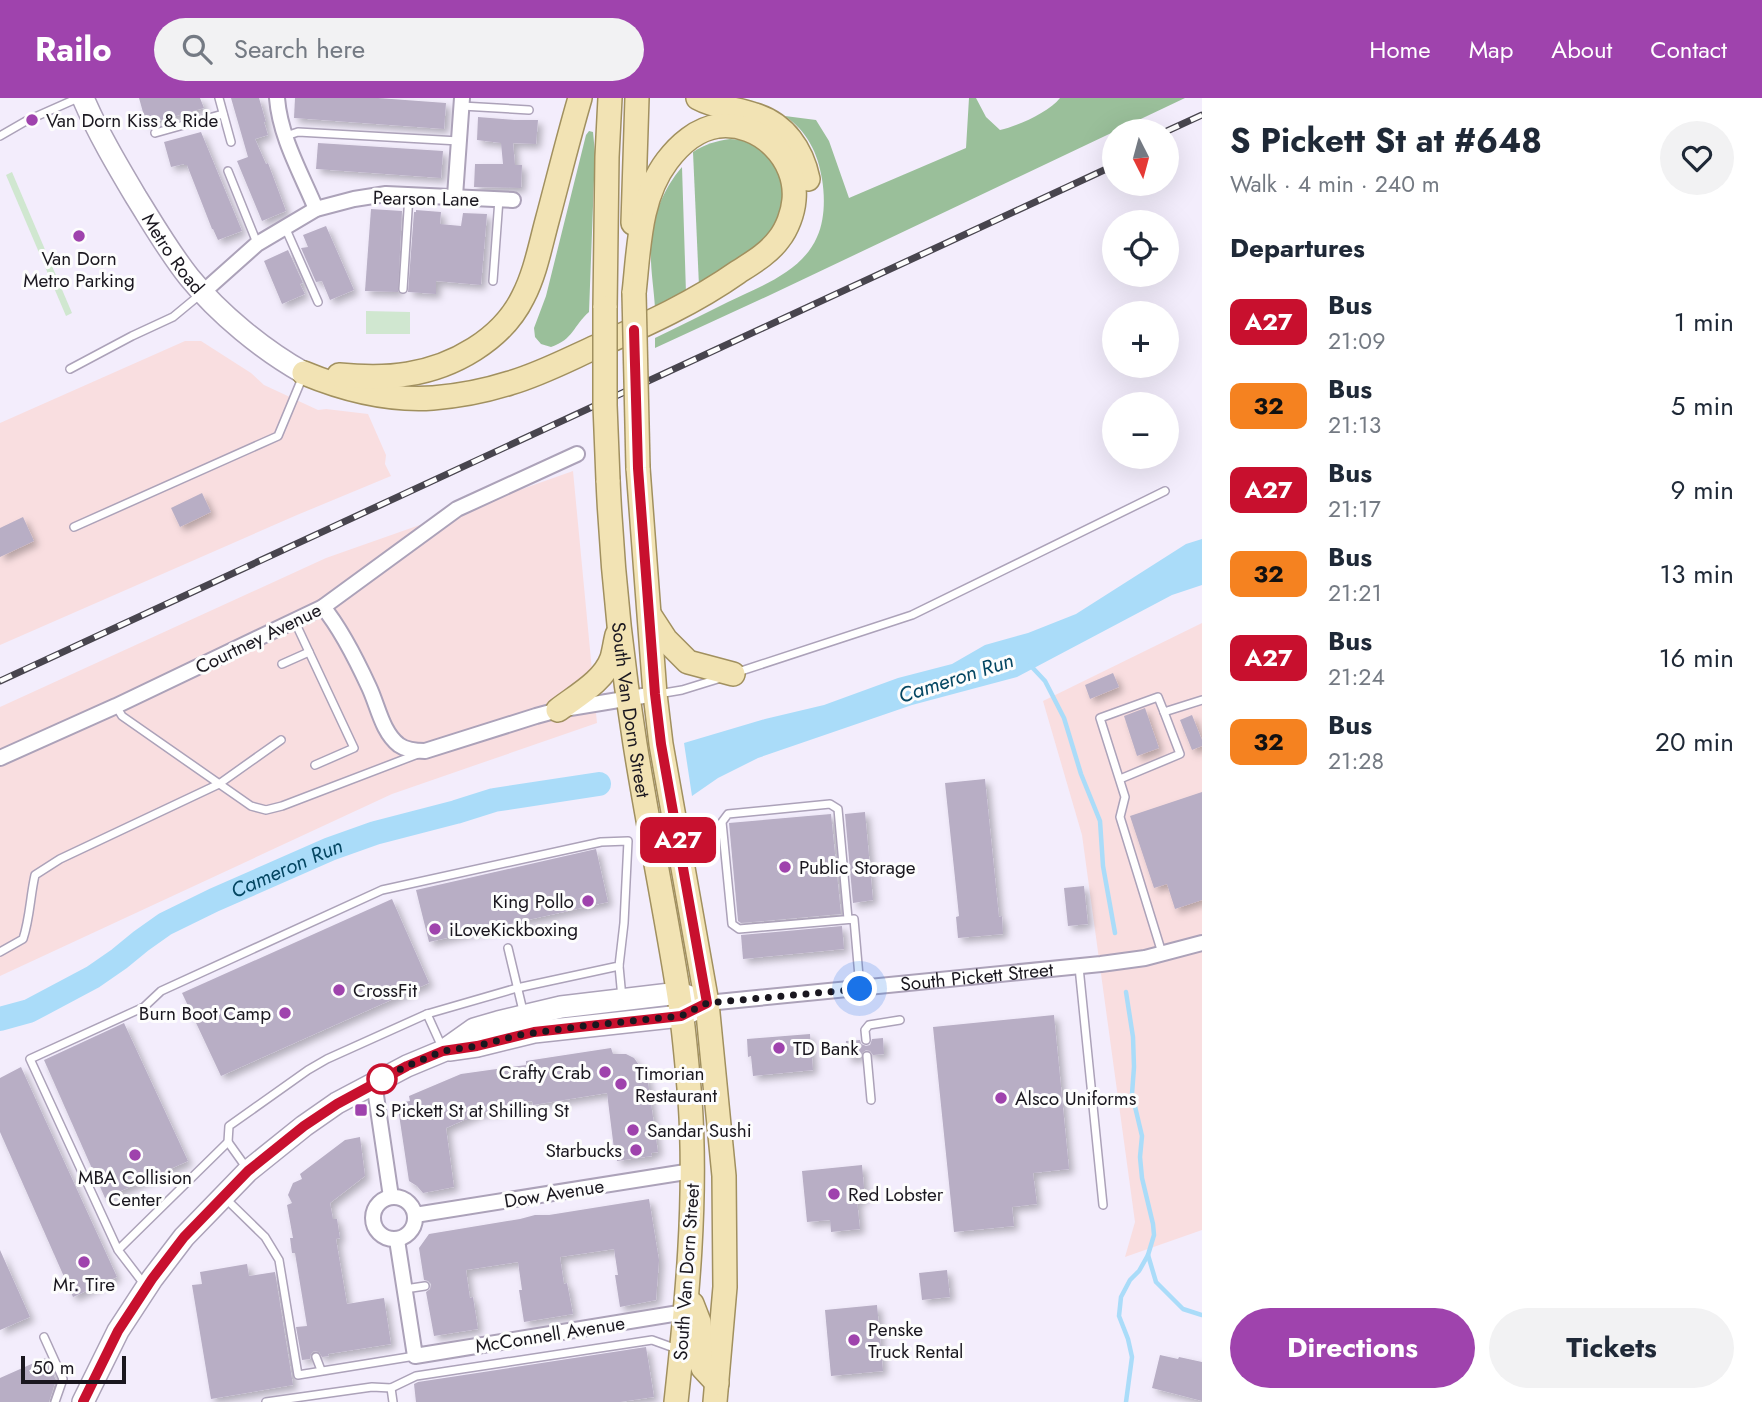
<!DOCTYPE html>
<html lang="en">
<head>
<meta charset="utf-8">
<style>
  body { margin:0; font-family:Jost,sans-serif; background:#f2f2f3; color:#1f2937; height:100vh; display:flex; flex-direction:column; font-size:26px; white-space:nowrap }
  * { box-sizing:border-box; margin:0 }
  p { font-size:23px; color:#747a83 }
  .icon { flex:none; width:38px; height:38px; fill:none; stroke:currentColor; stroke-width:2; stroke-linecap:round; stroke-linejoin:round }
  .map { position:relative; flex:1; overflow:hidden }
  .side { display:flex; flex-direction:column; background:#fff; width:560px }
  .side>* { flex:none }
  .badge { padding:0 14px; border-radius:10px; font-size:24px; line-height:46px }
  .needle { width:46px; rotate:174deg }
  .tools { position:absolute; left:1102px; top:21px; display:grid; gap:14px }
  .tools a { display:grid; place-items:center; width:77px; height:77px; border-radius:50%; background:#fff; box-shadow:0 7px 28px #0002; font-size:35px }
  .scale { position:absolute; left:21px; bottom:18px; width:105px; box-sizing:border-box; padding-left:7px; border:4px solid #1a171f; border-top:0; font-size:19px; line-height:24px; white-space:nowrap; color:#1a171f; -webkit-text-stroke:5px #fdfdfd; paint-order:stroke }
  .you { position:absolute; width:35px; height:35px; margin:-18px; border:5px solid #fff; border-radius:50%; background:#1a73e8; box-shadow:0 0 0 10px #1a73e833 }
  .map>.badge { position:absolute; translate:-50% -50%; box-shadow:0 0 0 4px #fff }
  h2 { padding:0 28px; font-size:26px; line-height:63px }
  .round { display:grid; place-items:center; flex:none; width:74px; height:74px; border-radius:37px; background:#f2f2f3 }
  .headline { display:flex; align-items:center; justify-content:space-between; height:119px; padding:0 28px }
  h1 { font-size:33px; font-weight:700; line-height:52px }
  .action { display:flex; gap:14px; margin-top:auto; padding:14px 28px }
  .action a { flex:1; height:80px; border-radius:42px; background:#9f43ad; color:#fff; font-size:28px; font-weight:700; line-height:80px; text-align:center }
  .action a+a { background:#f2f2f3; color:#1f2937 }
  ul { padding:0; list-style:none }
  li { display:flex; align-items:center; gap:21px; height:84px; padding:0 28px }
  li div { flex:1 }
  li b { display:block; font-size:26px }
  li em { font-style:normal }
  li .badge { min-width:77px; font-weight:700; text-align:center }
  header { display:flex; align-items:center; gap:42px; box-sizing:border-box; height:98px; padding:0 35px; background:#9f43ad; color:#fff }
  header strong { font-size:33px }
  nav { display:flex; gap:38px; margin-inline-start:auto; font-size:24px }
  .search { width:490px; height:63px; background:#f2f2f3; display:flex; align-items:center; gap:18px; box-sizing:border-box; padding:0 24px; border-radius:38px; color:#747a83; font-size:26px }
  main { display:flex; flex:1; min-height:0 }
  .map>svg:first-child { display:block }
  .industrial { fill:#f9dee0 }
  .green { fill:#d0e7d0 }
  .forest { fill:#9abf9a }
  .water { fill:#aadcf9 }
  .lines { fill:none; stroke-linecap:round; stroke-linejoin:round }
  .stream { stroke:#aadcf9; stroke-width:4.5 }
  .river { stroke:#aadcf9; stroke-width:24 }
  .building { fill:#b8aec5; filter:url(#shadow) }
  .lane-casing { stroke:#aca2b9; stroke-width:10 }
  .street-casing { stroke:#aca2b9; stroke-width:18 }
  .secondary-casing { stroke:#aca2b9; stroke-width:24 }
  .primary-casing { stroke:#a1905f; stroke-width:26 }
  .lane { stroke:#fff; stroke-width:7 }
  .street { stroke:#fff; stroke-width:14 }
  .secondary { stroke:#fff; stroke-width:21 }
  .primary { stroke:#f2e3b4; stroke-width:23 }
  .rail-casing { stroke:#48454e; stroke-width:7 }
  .rail { stroke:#fdfdfd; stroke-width:4.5; stroke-dasharray:13; stroke-linecap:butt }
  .primary-bridge-casing { stroke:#a1905f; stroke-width:26; stroke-linecap:butt }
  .primary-bridge { stroke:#f2e3b4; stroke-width:23 }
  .line-casing { stroke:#fff; stroke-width:16 }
  .line { stroke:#c8102e; stroke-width:10 }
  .walk { stroke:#1a171f; stroke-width:7; stroke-dasharray:0 12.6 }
  .poi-dot { fill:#9f43ad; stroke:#fdfdfd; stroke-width:2.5 }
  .stop-dot { fill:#fff; stroke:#c8102e; stroke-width:3.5 }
  .labels { text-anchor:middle; stroke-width:6; stroke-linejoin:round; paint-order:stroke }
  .poi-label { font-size:19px; fill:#1a171f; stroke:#fdfdfd; text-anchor:start }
  .street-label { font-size:19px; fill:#1a171f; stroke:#fdfdfd }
  .water-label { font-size:21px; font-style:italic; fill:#044662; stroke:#fdfdfd }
</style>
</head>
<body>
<header>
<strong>Railo</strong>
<div class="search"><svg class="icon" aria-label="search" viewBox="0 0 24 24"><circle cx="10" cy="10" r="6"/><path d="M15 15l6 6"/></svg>Search here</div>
<nav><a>Home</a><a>Map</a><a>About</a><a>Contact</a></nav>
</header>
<main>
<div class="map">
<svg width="1202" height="1304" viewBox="0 0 1202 1304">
  <defs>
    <filter id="shadow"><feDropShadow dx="4.5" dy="4.5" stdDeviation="3.5" flood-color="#0004"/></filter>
  </defs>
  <rect width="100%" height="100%" fill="#f3edfc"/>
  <!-- industrial -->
  <g class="industrial">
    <polygon points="185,243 201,243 251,275 264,287 318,312 326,311 368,316 386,357 385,366 391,378 297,417 0,547 0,325"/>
    <polygon points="573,373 597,625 392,696 0,878 0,609 326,460"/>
    <polygon points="1202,525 1202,1132 1125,1159 1135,1124 1082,737 1043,603"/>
  </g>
  <!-- green -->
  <g class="green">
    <polygon points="12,74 72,215 66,218 6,77"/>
    <polygon points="366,213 410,214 410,236 366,236"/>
  </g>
  <!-- forest -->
  <g class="forest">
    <path d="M 969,0 L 976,0 L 986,19 L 1000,32 C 1018,28 1049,14 1060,0 L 1185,0 L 768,198 L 655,250 L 655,240 C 680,228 704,216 728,204 C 759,189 802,174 817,139 C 825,122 825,99 822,81 C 818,55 807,33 785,18 L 816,22 L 829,43 L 849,100 L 966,50 Z"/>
    <path d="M 589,33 L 593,34 L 595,55 L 589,214 C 573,228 574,241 551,249 L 541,246 L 535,239 L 534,230 L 546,198 L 586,37 Z"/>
    <path d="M 730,41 L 742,42 L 757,48 L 779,68 L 786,107 L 766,144 L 699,188 L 693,54 C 705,46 716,43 730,41 Z"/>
    <path d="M 682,69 L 686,195 L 655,210 C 654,191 650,170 651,150 C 651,121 663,91 682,69 Z"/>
  </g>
  <!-- water -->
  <g class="water">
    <polygon points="1202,441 1202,487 1172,497 1017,579 912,607 758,660 718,680 692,698 684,645 765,621 824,607 898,580 952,566 985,547 1028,535 1076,516 1186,446"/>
    <path d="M 67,892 C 46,909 26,922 0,930 L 0,910 L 35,904 L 46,898 Z"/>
  </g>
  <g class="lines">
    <!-- stream -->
    <g class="stream">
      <polyline points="1030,567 1045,583 1064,620 1081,676 1100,723 1103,768 1115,835"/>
      <polyline points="1148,1157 1156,1184 1183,1211 1202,1217"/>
      <polyline points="1126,1304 1132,1259 1128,1241 1119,1218 1121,1199 1130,1182 1139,1173 1148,1157 1154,1137 1153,1126 1142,1080 1140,1059 1142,1038 1132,996 1134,969 1133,939 1126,894"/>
    </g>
    <!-- river -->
    <path class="river" id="s1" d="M 0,921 L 29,913 L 93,879 L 119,861 L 141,843 L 165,826 L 214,802 L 330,751 L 375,735 L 456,714 L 494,702 L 599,686"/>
  </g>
  <!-- building -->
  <g class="building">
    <polygon points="139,0 200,0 204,10 151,25 151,24 146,25"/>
    <polygon points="231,0 259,0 266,24 264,24 268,37 255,41 266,66 268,65 286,113 262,123 237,63 248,59"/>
    <polygon points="295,0 378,0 446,5 444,31 294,20"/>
    <polygon points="478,19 515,22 538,22 536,46 513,45 515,67 522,67 521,90 474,89 475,66 503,66 501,45 477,42"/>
    <polygon points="201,34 242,133 218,142 213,131 212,131 187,67 184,67 184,66 171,69 164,44"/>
    <polygon points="318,45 443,53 441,80 316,71"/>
    <polygon points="371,111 402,113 398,194 365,193"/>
    <polygon points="416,112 441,114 440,126 461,128 463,115 487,116 481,187 436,183 436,196 408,194 414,114 416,114"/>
    <polygon points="326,128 354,192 330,202 322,183 316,184 301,150 308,149 303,137"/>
    <polygon points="288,152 303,185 300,186 305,196 282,206 264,163"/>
    <polygon points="202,395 211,414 180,429 171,410"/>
    <polygon points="23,419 34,443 0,459 0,430"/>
    <polygon points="1113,575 1119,589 1090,601 1085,587"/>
    <polygon points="1145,610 1159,650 1137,658 1124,618"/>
    <polygon points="1192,617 1202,642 1202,648 1192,652 1180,622"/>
    <polygon points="985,681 999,819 1002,818 1003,836 958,840 956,819 959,818 945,685"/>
    <polygon points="1202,694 1202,802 1175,811 1167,786 1154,790 1130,718"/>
    <polygon points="865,714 873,802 853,805 845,716"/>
    <polygon points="831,716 841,816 741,825 738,823 729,725"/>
    <polygon points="596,751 608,804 429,844 416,792"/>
    <polygon points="1084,788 1088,826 1068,828 1064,790"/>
    <polygon points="392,801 429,885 221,978 182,895"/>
    <polygon points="842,828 844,851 743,861 741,837"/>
    <polygon points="1054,917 1069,1071 1033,1075 1037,1106 1012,1109 1014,1128 954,1134 933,929"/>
    <polygon points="124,925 188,1063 105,1100 44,962"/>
    <polygon points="810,936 813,972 753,978 751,958 748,959 747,941"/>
    <polygon points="883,940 884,956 873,957 870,953 866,952 862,955 861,959 847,960 846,943 860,942 861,946 866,948 870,947 872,941"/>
    <polygon points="611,950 613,956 626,956 634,960 639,967 642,978 647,977 658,1054 651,1055 652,1058 617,1063 615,1050 614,1051 607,995 533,1007 532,1003 500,1008 500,1012 480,1015 446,1030 454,1089 423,1095 417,1088 409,1083 398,1010 405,1009 404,1004 410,1003 409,998 461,976 526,967 526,963"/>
    <polygon points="21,969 117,1179 73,1199 0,1034 0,980"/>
    <polygon points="360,1039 365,1078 330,1105 333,1121 337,1121 340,1140 336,1141 347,1206 384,1200 391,1246 328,1256 329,1258 322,1259 319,1254 314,1253 311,1256 310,1261 302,1262 296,1229 307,1228 295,1155 292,1155 290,1140 293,1140 287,1107 292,1105 288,1097 293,1085 302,1081 300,1076 345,1042"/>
    <polygon points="862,1067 865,1101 857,1102 860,1131 831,1134 830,1122 807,1124 802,1073"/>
    <polygon points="649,1101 659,1162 656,1202 620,1209 615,1177 618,1177 614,1151 560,1159 564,1186 567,1185 573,1216 524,1224 519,1192 522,1192 518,1164 466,1172 470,1200 473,1199 478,1231 434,1238 426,1194 430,1191 431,1186 428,1183 424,1182 419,1150 429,1136 520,1121 535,1117 549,1117"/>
    <polygon points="0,1152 30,1219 0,1232"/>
    <polygon points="247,1166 249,1178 275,1174 293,1287 211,1301 192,1187 202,1186 200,1174"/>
    <polygon points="947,1172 950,1199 922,1202 919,1175"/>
    <polygon points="877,1207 883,1273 831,1278 825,1212"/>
    <polygon points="646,1249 654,1299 620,1304 416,1304 414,1286 418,1284"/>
    <polygon points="1160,1257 1178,1261 1179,1259 1202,1264 1202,1303 1152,1290"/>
    <polygon points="45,1260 56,1282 49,1304 0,1304 0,1280"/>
  </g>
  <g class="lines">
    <!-- lane casing -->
    <g class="lane-casing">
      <g id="lane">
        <polyline points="219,0 231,44"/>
        <polyline points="462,8 529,12"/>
        <polyline points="155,35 223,16"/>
        <polyline points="0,38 26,23 78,0"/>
        <polyline points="286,38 298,34 459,43"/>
        <polyline points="228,73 257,145"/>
        <polyline points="285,129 318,204"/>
        <polyline points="493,183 499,101"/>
        <polyline points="403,191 409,97"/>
        <polyline points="70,271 132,238 173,219 202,195"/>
        <polyline points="74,429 278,338 303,278"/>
        <polyline points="295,524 354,650 315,667"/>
        <polyline points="282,566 309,554"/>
        <polyline points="735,575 912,517 1165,393"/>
        <polyline points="658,596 682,592 721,580"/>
        <polyline points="116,608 122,618 251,708 266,712 282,708 418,656"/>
        <polyline points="1120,681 1180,656 1164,614"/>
        <polyline points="848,821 838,711 830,706 728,716 722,724 732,826 739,831 854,821 860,890"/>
        <polyline points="508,850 524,917"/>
        <path d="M 0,854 L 23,841 C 30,820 30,799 35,777 L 60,761 L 219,686 L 281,642"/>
        <polyline points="1162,855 1120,719 1125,699 1100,620 1158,599 1164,614 1202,602"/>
        <polyline points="619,868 622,900"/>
        <polyline points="1079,869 1103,1107"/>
        <polyline points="427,916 442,949"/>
        <polyline points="866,942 865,932 869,927 900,922"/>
        <polyline points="867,958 871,1002"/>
        <polyline points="228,1044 248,1072"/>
        <polyline points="224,1099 265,1139 279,1162 298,1277 415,1258"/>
        <polyline points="118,1152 30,961 144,909 161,893 382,792 601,744 628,743 624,825 619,868 517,890 427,916 327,961 308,972 229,1028 228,1044 118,1152 144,1186"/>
        <polyline points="405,1191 425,1188"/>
        <polyline points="44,1239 63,1281 55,1304"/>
        <polyline points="316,1259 321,1272"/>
        <polyline points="391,1290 393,1304"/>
        <polyline points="266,1304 372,1289 391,1290 416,1278 652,1242 677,1251"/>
      </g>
    </g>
    <!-- street casing -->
    <g class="street-casing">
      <g id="street">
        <path d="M 277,0 C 280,39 301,75 316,111"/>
        <polyline points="455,98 462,0"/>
        <polyline points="202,195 257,146 316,111 354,101 386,96 513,102"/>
        <path d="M 323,509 C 341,531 357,563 369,589 C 378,608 382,634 399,647 C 406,652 417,653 425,653 L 536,618 L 558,612 L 655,596"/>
        <polyline points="0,660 116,608 323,509 457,411 577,356"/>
        <path id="s2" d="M 707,905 L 1101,866 L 1145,860 L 1202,845"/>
        <polyline points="374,984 391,1099"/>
        <circle cx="394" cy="1120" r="21"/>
        <polyline points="415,1117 692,1073"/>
        <polyline points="397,1142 415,1258 685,1214"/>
      </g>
    </g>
    <!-- secondary casing -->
    <g class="secondary-casing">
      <g id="secondary">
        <path id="s3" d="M 83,0 C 98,35 117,67 136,99 C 153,126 169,154 189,179 C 219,216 263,252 304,275"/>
        <polyline points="449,952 477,948 534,934 681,918 696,911"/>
        <polyline points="83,1304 118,1233 152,1181 184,1139 248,1073 304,1028 337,1005 407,968 443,953 474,931 498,924 561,909 679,895 707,905"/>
      </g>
    </g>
    <!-- primary casing -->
    <g class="primary-casing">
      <g id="primary">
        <path d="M 698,0 C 716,10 736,10 755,17 C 785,26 802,52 808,81"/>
        <polyline points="633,125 637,0"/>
        <polyline points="605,210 607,59 610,0"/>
        <path d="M 304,275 C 345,292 388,303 433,300 C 459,298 485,293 510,285 C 541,276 569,261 598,248 C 647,226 694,205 738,174 C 752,165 769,155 779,141 C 787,131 793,115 794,102 C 798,61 760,23 718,28 C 697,31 679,47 667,63 C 639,100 639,151 634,195"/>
        <path d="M 339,277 C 361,279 385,280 408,276 C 453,269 502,242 523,199 C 535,176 540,149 547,123 C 558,82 568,41 580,0"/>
        <polyline points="638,370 655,596 661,646 707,905 724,1078 725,1189 715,1304"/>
        <path id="s4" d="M 608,382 C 612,471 621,559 635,646 C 648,728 665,810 678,892 C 684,928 687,966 690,1002 C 697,1103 687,1204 676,1304"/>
        <polyline points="651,519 666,542 688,564 733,576"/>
        <path d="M 558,612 C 576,598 604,583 612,560 C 614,553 615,545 617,537"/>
        <polyline points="692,1206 699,1224 700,1262 703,1270 717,1285"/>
      </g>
    </g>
    <!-- lane -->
    <use href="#lane" class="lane"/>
    <!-- street -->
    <use href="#street" class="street"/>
    <!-- secondary -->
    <use href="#secondary" class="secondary"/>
    <!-- primary -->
    <use href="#primary" class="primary"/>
    <!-- rail casing -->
    <g class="rail-casing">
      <g id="rail">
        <polyline points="1167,33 1202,17"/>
        <polyline points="0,583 1115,67"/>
      </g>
    </g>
    <!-- rail -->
    <use href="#rail" class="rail"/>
    <!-- primary-bridge casing -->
    <g class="primary-bridge-casing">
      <g id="primary-bridge">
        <polyline points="634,195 638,370"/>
        <polyline points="605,210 605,307 608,382"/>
      </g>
    </g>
    <!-- primary-bridge -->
    <use href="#primary-bridge" class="primary-bridge"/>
  </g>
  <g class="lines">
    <!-- line casing -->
    <g class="line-casing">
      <polyline id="line" points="83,1304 118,1233 152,1181 184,1139 248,1073 304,1028 337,1006 407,968 443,953 477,948 534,934 681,918 707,905 661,646 655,596 638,370 634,232"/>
    </g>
    <!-- line -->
    <use href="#line" class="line"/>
    <!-- walk -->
    <polyline class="walk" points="382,981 374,984 407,968 443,953 477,948 519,937 583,928 681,918 707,905 860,891"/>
  </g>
  <!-- markers -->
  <g class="poi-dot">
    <circle cx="32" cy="22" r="7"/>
    <circle cx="79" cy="138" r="7"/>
    <circle cx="785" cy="769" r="7"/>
    <circle cx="588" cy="803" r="7"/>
    <circle cx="435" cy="831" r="7"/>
    <circle cx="339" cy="892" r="7"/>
    <circle cx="285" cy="915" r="7"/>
    <circle cx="779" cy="950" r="7"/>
    <circle cx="605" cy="974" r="7"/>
    <circle cx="621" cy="986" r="7"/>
    <circle cx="1001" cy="1000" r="7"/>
    <rect x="354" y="1005" width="14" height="14" rx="3.5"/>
    <circle cx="633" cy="1032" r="7"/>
    <circle cx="636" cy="1052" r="7"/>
    <circle cx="135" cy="1057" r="7"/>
    <circle cx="834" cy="1096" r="7"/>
    <circle cx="84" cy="1164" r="7"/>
    <circle cx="854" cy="1242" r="7"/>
  </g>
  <circle class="stop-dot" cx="382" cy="981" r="14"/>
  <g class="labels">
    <!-- poi labels -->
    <g class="poi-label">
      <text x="46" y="29">Van Dorn Kiss &amp; Ride</text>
      <text x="79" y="167" text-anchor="middle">Van Dorn<tspan x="79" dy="22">Metro Parking</tspan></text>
      <text x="799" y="776">Public Storage</text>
      <text x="574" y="810" text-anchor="end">King Pollo</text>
      <text x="449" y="838">iLoveKickboxing</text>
      <text x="353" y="899">CrossFit</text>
      <text x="271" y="922" text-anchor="end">Burn Boot Camp</text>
      <text x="793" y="957">TD Bank</text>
      <text x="591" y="981" text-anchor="end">Crafty Crab</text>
      <text x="635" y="982">Timorian<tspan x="635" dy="22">Restaurant</tspan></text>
      <text x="1015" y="1007">Alsco Uniforms</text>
      <text x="375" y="1019">S Pickett St at Shilling St</text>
      <text x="647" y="1039">Sandar Sushi</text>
      <text x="622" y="1059" text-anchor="end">Starbucks</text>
      <text x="135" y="1086" text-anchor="middle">MBA Collision<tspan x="135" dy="22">Center</tspan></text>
      <text x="848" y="1103">Red Lobster</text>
      <text x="84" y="1193" text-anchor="middle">Mr. Tire</text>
      <text x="868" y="1238">Penske<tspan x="868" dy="22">Truck Rental</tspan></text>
    </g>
    <!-- street labels -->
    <g class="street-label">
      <text transform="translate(426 100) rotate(1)" y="7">Pearson Lane</text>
      <text dy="7" stroke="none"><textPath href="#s3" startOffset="180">Metro Road</textPath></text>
      <text transform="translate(258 540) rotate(-26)" y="7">Courtney Avenue</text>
      <text dy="7" stroke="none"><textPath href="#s4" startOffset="231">South Van Dorn Street</textPath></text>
      <text dy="7" stroke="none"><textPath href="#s2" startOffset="271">South Pickett Street</textPath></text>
      <text transform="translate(554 1095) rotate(-9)" y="7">Dow Avenue</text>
      <text transform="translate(686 1174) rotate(-86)" y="7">South Van Dorn Street</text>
      <text transform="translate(550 1236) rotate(-9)" y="7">McConnell Avenue</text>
    </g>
    <!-- water labels -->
    <g class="water-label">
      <text transform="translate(956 580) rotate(-18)" y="7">Cameron Run</text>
      <text dy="7" stroke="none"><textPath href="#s1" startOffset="326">Cameron Run</textPath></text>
    </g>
  </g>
</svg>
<div class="tools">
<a><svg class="needle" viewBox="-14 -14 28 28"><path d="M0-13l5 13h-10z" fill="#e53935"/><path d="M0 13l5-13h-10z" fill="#747a83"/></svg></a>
<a><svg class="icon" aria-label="locate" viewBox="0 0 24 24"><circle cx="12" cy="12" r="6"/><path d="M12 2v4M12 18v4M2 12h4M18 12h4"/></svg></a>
<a>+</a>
<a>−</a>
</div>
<div class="scale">50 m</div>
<div class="you" style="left:860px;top:891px"></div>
<b class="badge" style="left:678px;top:742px;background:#c8102e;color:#fff">A27</b>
</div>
<section class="side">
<div class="headline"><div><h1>S Pickett St at #648</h1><p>Walk · 4 min · 240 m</p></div><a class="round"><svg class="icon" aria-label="heart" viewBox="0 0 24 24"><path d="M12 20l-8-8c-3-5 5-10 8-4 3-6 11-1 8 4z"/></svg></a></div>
<h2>Departures</h2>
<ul>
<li><span class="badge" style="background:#c8102e;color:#fff">A27</span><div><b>Bus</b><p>21:09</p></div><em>1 min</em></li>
<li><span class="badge" style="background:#f58220;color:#111">32</span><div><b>Bus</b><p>21:13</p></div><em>5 min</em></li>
<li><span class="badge" style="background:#c8102e;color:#fff">A27</span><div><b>Bus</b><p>21:17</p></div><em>9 min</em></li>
<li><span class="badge" style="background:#f58220;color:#111">32</span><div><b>Bus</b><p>21:21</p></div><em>13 min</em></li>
<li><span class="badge" style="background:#c8102e;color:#fff">A27</span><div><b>Bus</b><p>21:24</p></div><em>16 min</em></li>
<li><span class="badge" style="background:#f58220;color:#111">32</span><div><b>Bus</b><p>21:28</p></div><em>20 min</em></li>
</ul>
<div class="action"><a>Directions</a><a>Tickets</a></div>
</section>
</main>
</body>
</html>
